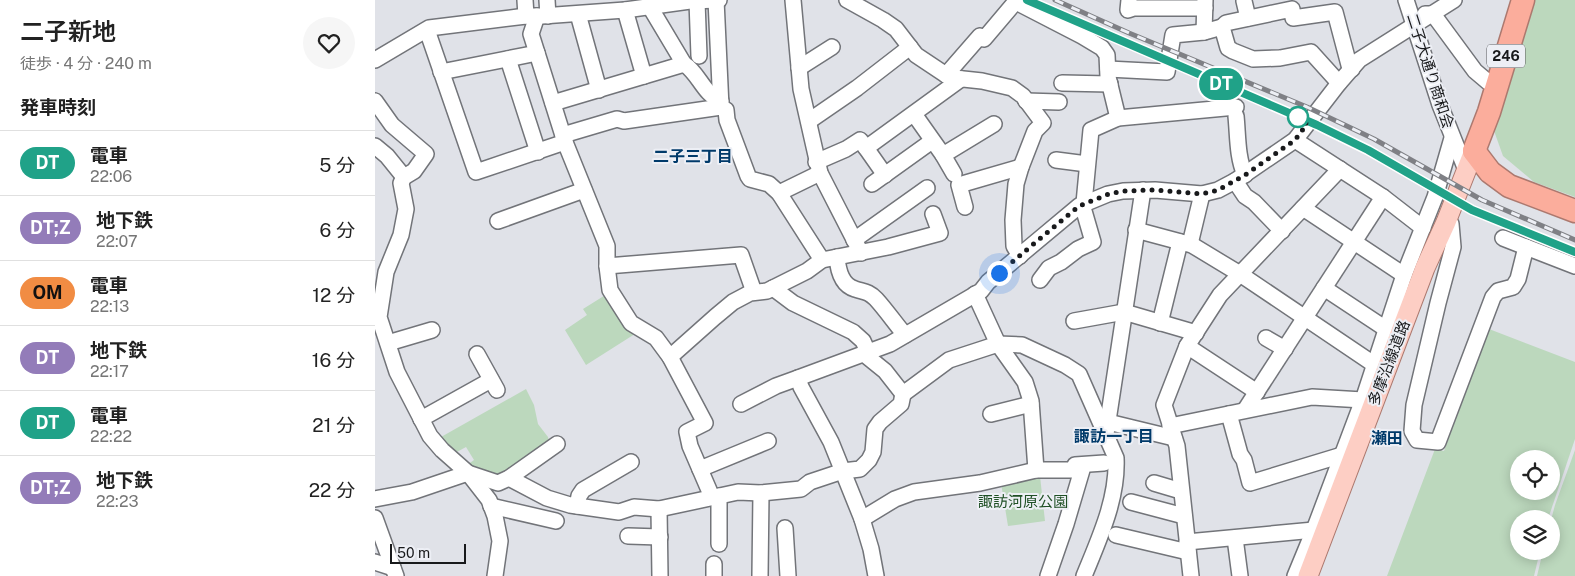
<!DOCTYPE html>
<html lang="ja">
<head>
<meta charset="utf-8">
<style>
  body { margin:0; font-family:"Public Sans","Noto Sans JP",sans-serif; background:#f6f6f6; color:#222; height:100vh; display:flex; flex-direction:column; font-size:19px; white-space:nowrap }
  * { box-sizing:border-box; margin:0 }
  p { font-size:16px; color:#767676 }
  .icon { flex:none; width:28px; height:28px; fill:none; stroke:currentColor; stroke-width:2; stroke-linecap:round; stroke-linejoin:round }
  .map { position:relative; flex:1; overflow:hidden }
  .details { display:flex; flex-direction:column; background:#fff; width:375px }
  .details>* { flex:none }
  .badge { padding:0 10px; border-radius:16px; font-size:18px; line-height:32px }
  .controls { position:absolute; left:1135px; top:450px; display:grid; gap:10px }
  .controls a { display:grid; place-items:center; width:50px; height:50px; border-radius:50%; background:#fff; box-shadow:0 2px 12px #0003; font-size:25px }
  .scale { position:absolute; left:15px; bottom:12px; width:76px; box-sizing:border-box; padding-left:5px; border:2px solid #18191b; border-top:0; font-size:14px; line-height:18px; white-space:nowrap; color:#18191b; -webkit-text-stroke:4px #edeff5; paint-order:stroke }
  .you { position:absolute; width:25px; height:25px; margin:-12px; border:4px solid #fff; border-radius:50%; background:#1a73e8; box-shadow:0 0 0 8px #1a73e833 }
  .map>.badge { position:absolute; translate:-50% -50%; box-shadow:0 0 0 2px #fff }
  h2 { padding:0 20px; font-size:19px; line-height:45px }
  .round { display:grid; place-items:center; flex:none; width:52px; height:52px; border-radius:26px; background:#f6f6f6 }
  .head { display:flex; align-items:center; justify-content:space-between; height:85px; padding:0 20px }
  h1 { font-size:24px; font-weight:600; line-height:38px }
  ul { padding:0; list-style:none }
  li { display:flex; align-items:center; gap:15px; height:65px; padding:0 20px; border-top:1px solid #e0e0e0 }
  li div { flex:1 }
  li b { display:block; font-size:19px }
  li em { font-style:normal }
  li .badge { min-width:55px; font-weight:700; text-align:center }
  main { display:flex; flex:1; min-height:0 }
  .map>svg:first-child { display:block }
  .green { fill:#bcd8bd; fill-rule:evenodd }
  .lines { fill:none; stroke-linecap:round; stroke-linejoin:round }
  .minor-casing { stroke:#727479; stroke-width:18 }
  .major-casing { stroke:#ac796f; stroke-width:21 }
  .highway-casing { stroke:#ac796f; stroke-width:25 }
  .minor { stroke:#fff; stroke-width:15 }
  .major { stroke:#fdcec4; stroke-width:19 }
  .highway { stroke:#fbad9c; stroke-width:22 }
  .rail-casing { stroke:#7f8085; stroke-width:5 }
  .rail { stroke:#edeff5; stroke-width:3; stroke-dasharray:9; stroke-linecap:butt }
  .line-casing { stroke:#fff; stroke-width:11 }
  .line { stroke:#20a288; stroke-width:8 }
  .walk { stroke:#18191b; stroke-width:5; stroke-dasharray:0 9 }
  .stop-dot { fill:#fff; stroke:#20a288; stroke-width:2.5 }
  .labels { text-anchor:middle; stroke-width:4; stroke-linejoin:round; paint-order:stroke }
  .shield { fill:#edeff5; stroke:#58595c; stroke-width:1 }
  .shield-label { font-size:14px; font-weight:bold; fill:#18191b }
  .street-label { font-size:15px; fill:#18191b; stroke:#edeff5 }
  .park-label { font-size:15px; fill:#1f5025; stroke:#edeff5 }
  .neighbourhood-label { font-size:16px; font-weight:bold; fill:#003a6a; stroke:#edeff5 }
</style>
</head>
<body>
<main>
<section class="details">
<div class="head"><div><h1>二子新地</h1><p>徒歩 · 4 分 · 240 m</p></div><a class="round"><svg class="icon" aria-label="heart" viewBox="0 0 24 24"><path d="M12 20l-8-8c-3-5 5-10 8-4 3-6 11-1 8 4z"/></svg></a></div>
<h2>発車時刻</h2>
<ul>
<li><span class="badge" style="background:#20a288;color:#fff">DT</span><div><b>電車</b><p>22:06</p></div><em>5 分</em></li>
<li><span class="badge" style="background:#937cb9;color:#fff">DT;Z</span><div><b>地下鉄</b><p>22:07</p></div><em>6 分</em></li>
<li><span class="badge" style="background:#f18c43;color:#111">OM</span><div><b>電車</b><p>22:13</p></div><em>12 分</em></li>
<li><span class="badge" style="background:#937cb9;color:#fff">DT</span><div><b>地下鉄</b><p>22:17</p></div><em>16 分</em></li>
<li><span class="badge" style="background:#20a288;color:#fff">DT</span><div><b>電車</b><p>22:22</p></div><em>21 分</em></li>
<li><span class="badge" style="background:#937cb9;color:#fff">DT;Z</span><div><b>地下鉄</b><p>22:23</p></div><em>22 分</em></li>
</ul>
</section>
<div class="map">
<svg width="1200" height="576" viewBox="0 0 1200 576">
  <rect width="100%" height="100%" fill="#e0e2e8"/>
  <!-- green -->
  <g class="green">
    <polygon points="1156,0 1200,0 1200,197 1159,182 1128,156 1118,128"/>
    <polygon points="232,294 263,332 211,365 190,330 212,315 208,309"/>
    <path d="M 1114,329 L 1200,362 L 1200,439 L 1173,519 L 1144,519 L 1144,551 L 1165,551 L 1159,576 L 1012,576 L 1060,449 L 1069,451 ZM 1144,459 L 1176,459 L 1176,491 L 1144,491 Z"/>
    <polygon points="151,389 159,405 163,424 173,437 174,441 123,479 92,465 99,460 91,447 80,453 66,437"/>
    <polygon points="1200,450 1200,576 1162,576 1168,551 1176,551 1176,520 1180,505"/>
    <polygon points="665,476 670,521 633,526 626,483"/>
  </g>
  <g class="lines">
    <!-- minor casing -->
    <g class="minor-casing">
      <g id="minor">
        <polyline points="150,0 151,16"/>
        <polyline points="172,0 173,16"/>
        <polyline points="418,0 426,89 445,173 486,253"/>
        <polyline points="472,0 508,20 521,29 541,55 571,75 579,78 607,81 637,88 648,96 668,123 660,131 646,167 641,184 638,220 639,246 645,256"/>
        <polyline points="754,0 753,10 759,8 830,8"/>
        <polyline points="830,0 829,32 847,27 853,48 858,51 878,59 905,58 936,52 964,83"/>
        <polyline points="1031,0 1065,105 1091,170"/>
        <polyline points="322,1 324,56"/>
        <polyline points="869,1 873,18"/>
        <polyline points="641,2 707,36 727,48 732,55 733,77 743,118"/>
        <polyline points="250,10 269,76"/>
        <polyline points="203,14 224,90"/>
        <polyline points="1050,14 1058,14 1100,71 1113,82"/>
        <polyline points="162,16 156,34 190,142 232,246 232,266 235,290 256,323 281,338 295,357 330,423 312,432 315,446 337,497"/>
        <polyline points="847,27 851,23 917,9 918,18 960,12 974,65 977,69"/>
        <polyline points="52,30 101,172 190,142"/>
        <polyline points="133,59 163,152"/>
        <polyline points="0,60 54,28 151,16 167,16 250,10 315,1 344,0"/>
        <path d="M 309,64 C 324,73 328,94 346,101"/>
        <polyline points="424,68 457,47"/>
        <polyline points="733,69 792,72 798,35 829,32"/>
        <polyline points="66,72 162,53"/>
        <polyline points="571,75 605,36 609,39 642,0"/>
        <polyline points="687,83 735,84"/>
        <polyline points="0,101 17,125 51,154 39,171 29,177 26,183 31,209 26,235 11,272 4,317 22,372 55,436 67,450 93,473 114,500 120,516 125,541 120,576"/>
        <polyline points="651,101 684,102"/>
        <polyline points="178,103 309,64 275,7"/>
        <polyline points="346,107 351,110 352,120 373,176 375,179 394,184 404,193 447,260"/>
        <polyline points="539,114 568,155 579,174"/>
        <path d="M 861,116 C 863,136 862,157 870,175"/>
        <polyline points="434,121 482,88 535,47"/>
        <polyline points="188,135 242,119 249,121 346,107 341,0"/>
        <polyline points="920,140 1008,197 1048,228"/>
        <polyline points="0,146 12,156 29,177"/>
        <polyline points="491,148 510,175"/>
        <polyline points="568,155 619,124"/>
        <polyline points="681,160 712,164"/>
        <polyline points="441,162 471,149 485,140 491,148 586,79"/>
        <polyline points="860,181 870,196 879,202 907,231"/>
        <polyline points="497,184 557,141"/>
        <polyline points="404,193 445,173"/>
        <polyline points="709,203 716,130 743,118 861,107"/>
        <polyline points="590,207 584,185 646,167"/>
        <polyline points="928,208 1029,275"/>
        <polyline points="123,221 209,190"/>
        <polyline points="1071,222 1076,224 1078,247 1063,303 1039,405 1037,431 1042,440 1063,442 1118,297 1123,291 1138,287 1143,279 1151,247 1200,266"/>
        <polyline points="761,230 817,245 865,274 1000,365"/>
        <polyline points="1128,238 1151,247"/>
        <polyline points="479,240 552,188"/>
        <polyline points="815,244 827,194"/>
        <path d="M 462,257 C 463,270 466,285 480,289 C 489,292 493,291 501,299 C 511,310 520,323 530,335"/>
        <polyline points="232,266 366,255 379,292"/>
        <polyline points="665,280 674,268 686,262 703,249 718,242 707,204"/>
        <polyline points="398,288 418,303 478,332 488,341 493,352"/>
        <polyline points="949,288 1011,329"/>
        <polyline points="600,294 623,344 650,382 656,401 661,470"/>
        <polyline points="699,321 749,312 821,333"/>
        <polyline points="785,323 805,242"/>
        <polyline points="891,338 910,349"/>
        <polyline points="13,343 57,330"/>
        <polyline points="812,346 882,392"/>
        <polyline points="102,354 122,390"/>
        <path d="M 489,354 L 510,371 L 528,394 L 574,360 L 623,344 L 647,345 L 690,365 L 704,374 L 741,458 C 743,499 724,539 709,576"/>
        <polyline points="295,357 340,317 358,302 375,293 392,291 432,271 447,260 513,247 565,233 558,214"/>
        <polyline points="366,404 401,386 423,378"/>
        <polyline points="870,410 1008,197"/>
        <polyline points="616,414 656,404"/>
        <polyline points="854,414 865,454 869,460 875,483 967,455"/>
        <polyline points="46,419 116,380"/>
        <polyline points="733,422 799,438"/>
        <polyline points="795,426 937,397 988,400"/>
        <polyline points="731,434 768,190"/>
        <polyline points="700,468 700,465 729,463"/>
        <polyline points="325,469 393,441"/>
        <polyline points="134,478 172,498 195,505 244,512 259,507 284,509 363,492 386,493 426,489 435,482 468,471 485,469 494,460 498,452 500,429 505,422 526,404 528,394"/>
        <polyline points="779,483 806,491"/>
        <polyline points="0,499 37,492 93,473 123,483 134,478 182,444"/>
        <polyline points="756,502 809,516"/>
        <polyline points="116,506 181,521"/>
        <polyline points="202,506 204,496 208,490 256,462"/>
        <polyline points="284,509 285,576"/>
        <polyline points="0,518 21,576"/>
        <polyline points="487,519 520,499 539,492 605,483 661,470 707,470 691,524 673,576"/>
        <polyline points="410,528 413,576"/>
        <polyline points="741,535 813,552"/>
        <polyline points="253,536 285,537"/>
        <polyline points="860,538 865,576"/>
        <polyline points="812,542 939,530"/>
        <polyline points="344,544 344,496"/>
        <polyline points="0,562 18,568"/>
        <polyline points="339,576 339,564"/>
        <polyline points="385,576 386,493"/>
        <polyline points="501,576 496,549 487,519 456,442 426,387 423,378 515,344 606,291 613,282 704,206 733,194 748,191 780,190 827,194 843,190 860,181 920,140 964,83 984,60 1079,0"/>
        <polyline points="816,576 802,446 789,405 812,346 845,295 965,169"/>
        <polyline points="920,576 939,530 988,400 1029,275 1060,197 1077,138"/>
      </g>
    </g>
    <!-- major casing -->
    <g class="major-casing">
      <polyline id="major" points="933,576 1050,268 1071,222 1099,151"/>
    </g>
    <!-- highway casing -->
    <g class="highway-casing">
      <g id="highway">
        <polyline points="1099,151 1114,112 1148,0"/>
        <polyline points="1099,151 1115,172 1134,186 1200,211"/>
      </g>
    </g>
    <!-- minor -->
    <use href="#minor" class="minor"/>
    <!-- major -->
    <use href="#major" class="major"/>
    <!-- highway -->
    <use href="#highway" class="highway"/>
    <!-- rail casing -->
    <g class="rail-casing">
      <g id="rail">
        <polyline points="652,0 942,125 993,150 1097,210 1200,252"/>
        <polyline points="680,0 754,33 932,107 999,139 1107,200 1200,240"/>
      </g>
    </g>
    <!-- rail -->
    <use href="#rail" class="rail"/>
  </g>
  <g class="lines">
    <!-- line casing -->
    <g class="line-casing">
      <polyline id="line" points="652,0 942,125 993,150 1097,210 1200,252"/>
    </g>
    <!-- line -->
    <use href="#line" class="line"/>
    <!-- walk -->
    <polyline class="walk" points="624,273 704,206 734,194 748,191 780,190 827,194 843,190 870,175 920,140 932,124 923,117"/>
  </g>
  <!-- markers -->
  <circle class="stop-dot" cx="923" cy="117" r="10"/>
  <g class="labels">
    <!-- shield labels -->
    <rect class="shield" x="1112" y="44.5" width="38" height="23" rx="4"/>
    <g class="shield-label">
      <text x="1131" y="61">246</text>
    </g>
    <!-- street labels -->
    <g class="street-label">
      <text transform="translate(1055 71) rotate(72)" y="5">二子大通り商和会</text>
      <text transform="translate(1014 363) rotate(-69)" y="5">多摩沿線道路</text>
    </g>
    <!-- park labels -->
    <g class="park-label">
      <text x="648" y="507">諏訪河原公園</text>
    </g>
    <!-- neighbourhood labels -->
    <g class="neighbourhood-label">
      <text x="318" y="162">二子三丁目</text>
      <text x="739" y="442">諏訪一丁目</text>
      <text x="1012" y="444">瀬田</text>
    </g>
  </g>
</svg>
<div class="controls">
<a><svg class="icon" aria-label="locate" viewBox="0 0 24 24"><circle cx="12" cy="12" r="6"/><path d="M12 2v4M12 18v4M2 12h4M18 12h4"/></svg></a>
<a><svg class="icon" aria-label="layers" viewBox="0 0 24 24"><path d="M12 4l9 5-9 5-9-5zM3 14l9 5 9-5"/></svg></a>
</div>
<div class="scale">50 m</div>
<div class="you" style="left:624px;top:273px"></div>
<b class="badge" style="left:846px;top:84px;background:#20a288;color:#fff">DT</b>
</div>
</main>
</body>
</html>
